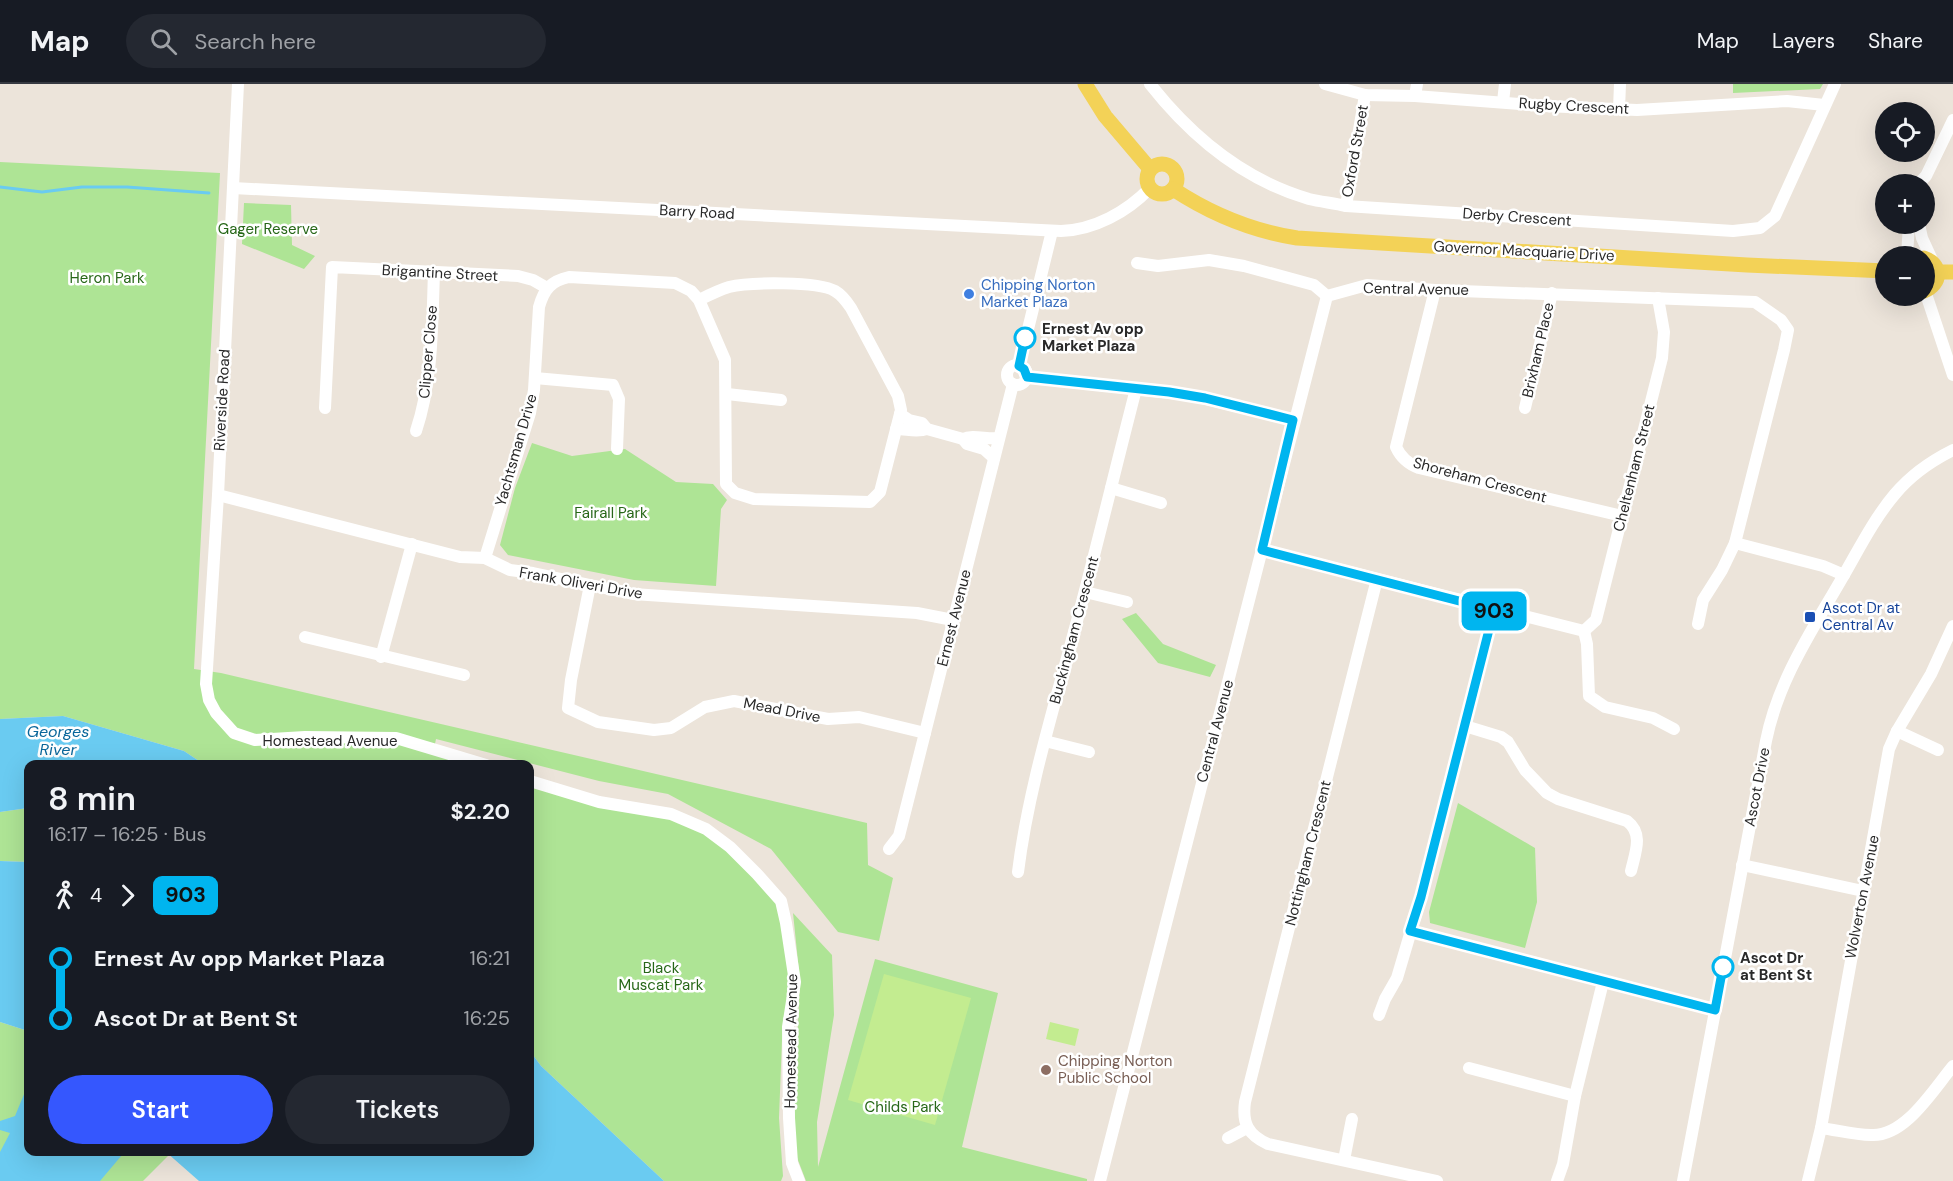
<!DOCTYPE html>
<html lang="en">
<head>
<meta charset="utf-8">
<style>
  body { margin:0; font-family:"DM Sans",sans-serif; background:#242831; color:#f1f3f6; height:100vh; display:flex; flex-direction:column; font-size:22px; white-space:nowrap }
  * { box-sizing:border-box; margin:0 }
  p { font-size:20px; color:#9ea1a6 }
  .icon { flex:none; width:33px; height:33px; fill:none; stroke:currentColor; stroke-width:2; stroke-linecap:round; stroke-linejoin:round }
  .map { position:relative; flex:1; overflow:hidden }
  .side { position:absolute; left:24px; top:676px; width:510px; height:396px; display:flex; flex-direction:column; background:#171b24; border-radius:12px; box-shadow:0 6px 24px #0002 }
  .side>* { flex:none }
  .badge { padding:0 12px; border-radius:9px; font-size:21px; line-height:39px }
  .buttons { position:absolute; left:1875px; top:18px; display:grid; gap:12px }
  .buttons a { display:grid; place-items:center; width:60px; height:60px; border-radius:50%; background:#171b24; box-shadow:0 6px 24px #0002; font-size:30px }
  .map>.badge { position:absolute; translate:-50% -50%; box-shadow:0 0 0 3px #fff }
  .legs { display:flex; align-items:center; gap:9px; height:66px; padding:0 24px; font-size:20px }
  .legs p { margin-inline-start:auto }
  .head { display:flex; align-items:center; justify-content:space-between; height:102px; padding:0 24px }
  h1 { font-size:33px; font-weight:600; line-height:45px }
  .action { display:flex; gap:12px; margin-top:auto; padding:12px 24px }
  .action a { flex:1; height:69px; border-radius:36px; background:#3557fe; color:#fff; font-size:24px; font-weight:600; line-height:69px; text-align:center }
  .action a+a { background:#242831; color:#f1f3f6 }
  ul { padding:0 24px; list-style:none }
  li { display:flex; align-items:center; gap:21px; height:60px; font-size:22px }
  li i { display:grid; place-items:center; width:9px; height:100%; margin:0 8px; background:currentColor }
  li i::after { content:''; width:15px; height:15px; margin:-8px; border:4px solid; border-radius:50%; background:#171b24 }
  li p { margin-inline-start:auto }
  li:first-child i { background:linear-gradient(#0000 50%,currentColor 0) }
  li:last-child i { background:linear-gradient(currentColor 50%,#0000 0) }
  header { display:flex; align-items:center; gap:36px; box-sizing:border-box; height:84px; padding:0 30px; background:#171b24; border-bottom:2px solid #363941 }
  header strong { font-size:28px }
  nav { display:flex; gap:33px; margin-inline-start:auto; font-size:21px }
  .search { width:420px; height:54px; background:#242831; display:flex; align-items:center; gap:15px; box-sizing:border-box; padding:0 21px; border-radius:33px; color:#9ea1a6; font-size:22px }
  .map>svg:first-child { display:block }
  .green { fill:#aee495 }
  .pitch { fill:#c3ec90 }
  .water { fill:#6acbf1 }
  .lines { fill:none; stroke-linecap:round; stroke-linejoin:round }
  .stream { stroke:#6acbf1; stroke-width:3 }
  .minor { stroke:#fff; stroke-width:12 }
  .major { stroke:#f3d257; stroke-width:15 }
  .line-1-casing { stroke:#fff; stroke-width:14 }
  .line-1 { stroke:#00b5ef; stroke-width:9 }
  .shop-dot { fill:#3f7fe0; stroke:#fff; stroke-width:2 }
  .stop-1-dot { fill:#fff; stroke:#00b5ef; stroke-width:3 }
  .transit-dot { fill:#1a4fb4; stroke:#fff; stroke-width:2 }
  .education-dot { fill:#8d6e63; stroke:#fff; stroke-width:2 }
  .labels { text-anchor:middle; stroke-width:5; stroke-linejoin:round; paint-order:stroke }
  .street-label { font-size:15px; fill:#292929; stroke:#fff }
  .park-label { font-size:15px; fill:#276718; stroke:#fff }
  .shop-label { font-size:15px; fill:#366cbe; stroke:#fff; text-anchor:start }
  .stop-label { font-size:15px; font-weight:bold; fill:#292929; stroke:#fff; text-anchor:start }
  .transit-label { font-size:15px; fill:#164399; stroke:#fff; text-anchor:start }
  .education-label { font-size:15px; fill:#785e54; stroke:#fff; text-anchor:start }
  .water-label { font-size:16px; font-style:italic; fill:#0a679b; stroke:#fff }
</style>
</head>
<body>
<header>
<strong>Map</strong>
<div class="search"><svg class="icon" aria-label="search" viewBox="0 0 24 24"><circle cx="10" cy="10" r="6"/><path d="M15 15l6 6"/></svg>Search here</div>
<nav><a>Map</a><a>Layers</a><a>Share</a></nav>
</header>
<div class="map">
<svg width="1953" height="1097" viewBox="0 0 1953 1097">
  <rect width="100%" height="100%" fill="#ece4da"/>
  <!-- green -->
  <g class="green">
    <polygon points="1733,0 1823,0 1820,5 1733,9"/>
    <polygon points="0,78 220,89 194,585 221,589 867,739 868,781 893,794 879,857 838,848 771,765 668,710 599,697 436,655 434,665 473,681 205,681 184,667 63,632 0,635"/>
    <polygon points="244,119 291,121 292,161 315,172 304,185 242,160"/>
    <polygon points="532,359 572,372 625,365 676,398 713,400 727,416 721,425 716,502 634,496 508,471 500,461 515,404"/>
    <polygon points="1136,529 1163,560 1216,581 1210,593 1158,579 1122,535"/>
    <polygon points="530,697 706,745 781,817 795,898 782,956 779,1034 783,1092 781,1097 664,1097 541,982 530,967"/>
    <polygon points="1458,719 1535,764 1537,818 1525,864 1430,839 1429,828"/>
    <polygon points="28,724 28,778 0,777 0,728"/>
    <polygon points="793,829 832,871 834,931 817,1038 818,1083 875,875 998,909 962,1063 1087,1095 1087,1097 806,1097 796,1071 794,1024 800,897"/>
    <polygon points="0,938 28,947 28,1068 166,1068 169,1071 143,1097 0,1097"/>
  </g>
  <!-- pitch -->
  <g class="pitch">
    <polygon points="884,890 971,914 935,1041 848,1016"/>
    <polygon points="1050,938 1079,945 1075,962 1046,955"/>
  </g>
  <!-- water -->
  <g class="water">
    <polygon points="63,632 184,667 205,681 28,681 28,724 0,728 0,635"/>
    <polygon points="0,777 28,778 28,947 0,938"/>
    <polygon points="530,967 541,982 664,1097 199,1097 166,1068 530,1068"/>
    <polygon points="27,1003 28,1003 28,1068 121,1068 122,1071 100,1097 0,1097 0,1068 10,1049 0,1046 0,1037 15,1032"/>
  </g>
  <g class="lines">
    <!-- stream -->
    <polyline class="stream" points="0,103 42,108 82,103 127,103 209,109"/>
    <!-- minor -->
    <g class="minor">
      <polyline points="238,0 218,411 206,600 209,616 216,629 234,649 255,656 305,653 396,654 486,681"/>
      <path d="M 1150,0 C 1191,52 1244,96 1309,115 C 1321,118 1334,119 1346,122 L 1733,147 L 1760,144 L 1775,132 L 1835,0"/>
      <polyline points="1325,0 1365,11 1415,12 1545,22 1637,26 1787,17 1824,21"/>
      <polyline points="1415,12 1417,0"/>
      <polyline points="1503,18 1505,0"/>
      <polyline points="1619,25 1620,0"/>
      <polyline points="1918,100 1926,92 1953,36"/>
      <path d="M 233,104 L 1061,147 C 1094,146 1127,128 1150,104"/>
      <polyline points="1346,122 1365,11"/>
      <polyline points="1919,140 1922,154 1933,178"/>
      <polyline points="1907,172 1909,140"/>
      <polyline points="1137,179 1158,182 1209,176 1244,182 1314,201 1327,212"/>
      <path d="M 1435,206 L 1396,363 C 1401,374 1408,380 1419,384 L 1622,432"/>
      <polyline points="1925,207 1953,291"/>
      <polyline points="1327,212 1367,201 1435,206 1755,218 1781,236 1788,246 1784,266 1735,459 1722,486 1703,516 1698,540"/>
      <circle cx="1017" cy="291" r="10"/>
      <polyline points="1019,282 1052,147"/>
      <polyline points="1027,293 1189,311 1293,336"/>
      <polyline points="535,294 613,301 619,315 617,365"/>
      <polyline points="727,310 781,316"/>
      <polyline points="325,324 332,183 518,192 533,196 547,204"/>
      <polyline points="1525,324 1552,209"/>
      <path d="M 900,330 L 909,336 L 922,339 L 927,345 L 963,355 C 973,350 988,356 999,354"/>
      <path d="M 896,345 C 907,345 917,349 927,345"/>
      <path d="M 416,347 C 433,296 432,241 434,188"/>
      <polyline points="963,355 967,360 984,365 994,374"/>
      <polyline points="1111,404 1161,419"/>
      <polyline points="218,411 460,473 485,474 510,486 533,489 633,510 917,529 953,536"/>
      <polyline points="1735,459 1823,482 1844,491"/>
      <polyline points="1262,466 1584,547"/>
      <path d="M 485,474 L 530,329 L 534,306 L 539,223 C 544,205 551,197 569,193 L 675,199 L 691,207 L 699,216 C 709,211 719,206 729,203 C 749,198 818,197 835,207 C 842,211 847,218 851,224 L 898,312 L 901,326 L 880,408 L 870,418 L 754,415 L 735,409 L 726,400 L 725,276 L 699,216"/>
      <path d="M 1377,495 L 1245,1018 C 1242,1039 1248,1051 1268,1060 L 1437,1097"/>
      <polyline points="590,501 571,596 568,624 598,638 654,646 671,644 705,623 734,617 828,635 859,633 925,649"/>
      <polyline points="1085,508 1127,518"/>
      <polyline points="1584,547 1596,536 1662,274 1664,248 1658,214"/>
      <polyline points="1584,547 1587,560 1589,612 1605,623 1653,634 1674,645"/>
      <polyline points="305,553 464,591"/>
      <polyline points="381,573 412,460"/>
      <path d="M 1465,642 L 1501,653 L 1508,658 L 1525,686 L 1547,709 L 1558,715 L 1627,737 C 1644,750 1635,769 1631,787"/>
      <polyline points="1897,647 1938,666"/>
      <polyline points="1045,657 1089,668"/>
      <polyline points="530,697 599,718 671,730 706,745 730,763 757,790 781,817 786,839 795,898 788,943 789,1034 792,1079 799,1097"/>
      <polyline points="889,765 899,752 1013,300"/>
      <polyline points="1742,781 1863,807"/>
      <path d="M 1018,788 C 1028,707 1053,627 1074,548 C 1096,467 1115,386 1136,305"/>
      <polyline points="1410,847 1715,926"/>
      <polyline points="1379,931 1385,915 1397,894 1421,813 1494,526"/>
      <polyline points="1469,984 1575,1012"/>
      <path d="M 1821,1044 C 1837,1046 1854,1051 1871,1051 C 1905,1053 1933,1006 1953,982"/>
      <polyline points="1228,1054 1247,1044"/>
      <polyline points="1344,1076 1352,1035"/>
      <polyline points="1100,1097 1327,212"/>
      <polyline points="1557,1097 1563,1080 1575,1012 1603,898"/>
      <path d="M 1683,1097 L 1766,657 C 1778,597 1811,548 1841,496 C 1858,467 1873,436 1895,410 C 1910,392 1931,377 1953,366"/>
      <polyline points="1808,1097 1821,1044 1889,665 1897,647 1931,590 1953,542"/>
    </g>
    <!-- major -->
    <g class="major">
      <polyline points="1085,0 1105,32 1150,85"/>
      <circle cx="1162" cy="95" r="15"/>
      <path d="M 1173,105 C 1211,130 1252,147 1297,154 L 1747,181 L 1886,187"/>
      <path d="M 1924,174 C 1942,180 1942,200 1924,207"/>
      <polyline points="1938,188 1953,188"/>
    </g>
  </g>
  <g class="lines">
    <!-- line-1 casing -->
    <g class="line-1-casing">
      <polyline id="line-1" points="1025,254 1019,282 1024,285 1027,293 1169,308 1205,314 1293,336 1262,466 1494,526 1421,813 1410,847 1715,926 1723,883"/>
    </g>
    <!-- line-1 -->
    <use href="#line-1" class="line-1"/>
  </g>
  <!-- markers -->
  <circle class="shop-dot" cx="969" cy="210" r="6"/>
  <g class="stop-1-dot">
    <circle cx="1025" cy="254" r="10"/>
    <circle cx="1723" cy="883" r="10"/>
  </g>
  <rect class="transit-dot" x="1804" y="527" width="12" height="12" rx="3"/>
  <circle class="education-dot" cx="1046" cy="986" r="6"/>
  <g class="labels">
    <!-- street labels -->
    <g class="street-label">
      <text transform="translate(1574 22) rotate(3)" y="5">Rugby Crescent</text>
      <text transform="translate(1355 67) rotate(-80)" y="5">Oxford Street</text>
      <text transform="translate(697 128) rotate(3)" y="5">Barry Road</text>
      <text transform="translate(1517 133) rotate(4)" y="5">Derby Crescent</text>
      <text transform="translate(1524 167) rotate(3)" y="5">Governor Macquarie Drive</text>
      <text transform="translate(440 189) rotate(3)" y="5">Brigantine Street</text>
      <text transform="translate(1416 205) rotate(1)" y="5">Central Avenue</text>
      <text transform="translate(1538 266) rotate(-77)" y="5">Brixham Place</text>
      <text transform="translate(428 268) rotate(-85)" y="5">Clipper Close</text>
      <text transform="translate(222 316) rotate(-87)" y="5">Riverside Road</text>
      <text transform="translate(516 366) rotate(-74)" y="5">Yachtsman Drive</text>
      <text transform="translate(1634 384) rotate(-76)" y="5">Cheltenham Street</text>
      <text transform="translate(1480 396) rotate(15)" y="5">Shoreham Crescent</text>
      <text transform="translate(581 499) rotate(10)" y="5">Frank Oliveri Drive</text>
      <text transform="translate(954 534) rotate(-76)" y="5">Ernest Avenue</text>
      <text transform="translate(1074 546) rotate(-75)" y="5">Buckingham Crescent</text>
      <text transform="translate(782 626) rotate(11)" y="5">Mead Drive</text>
      <text transform="translate(1215 647) rotate(-75)" y="5">Central Avenue</text>
      <text x="330" y="662">Homestead Avenue</text>
      <text transform="translate(1757 703) rotate(-79)" y="5">Ascot Drive</text>
      <text transform="translate(1308 769) rotate(-76)" y="5">Nottingham Crescent</text>
      <text transform="translate(1862 813) rotate(-79)" y="5">Wolverton Avenue</text>
      <text transform="translate(791 957) rotate(-89)" y="5">Homestead Avenue</text>
    </g>
    <!-- park labels -->
    <g class="park-label">
      <text x="268" y="150">Gager Reserve</text>
      <text x="107" y="199">Heron Park</text>
      <text x="611" y="434">Fairall Park</text>
      <text x="661" y="889">Black<tspan x="661" dy="17">Muscat Park</tspan></text>
      <text x="903" y="1028">Childs Park</text>
    </g>
    <!-- shop labels -->
    <g class="shop-label">
      <text x="981" y="206">Chipping Norton<tspan x="981" dy="17">Market Plaza</tspan></text>
    </g>
    <!-- stop labels -->
    <g class="stop-label">
      <text x="1042" y="250">Ernest Av opp<tspan x="1042" dy="17">Market Plaza</tspan></text>
      <text x="1740" y="879">Ascot Dr<tspan x="1740" dy="17">at Bent St</tspan></text>
    </g>
    <!-- transit labels -->
    <g class="transit-label">
      <text x="1822" y="529">Ascot Dr at<tspan x="1822" dy="17">Central Av</tspan></text>
    </g>
    <!-- education labels -->
    <g class="education-label">
      <text x="1058" y="982">Chipping Norton<tspan x="1058" dy="17">Public School</tspan></text>
    </g>
    <!-- water labels -->
    <g class="water-label">
      <text x="58" y="653">Georges<tspan x="58" dy="18">River</tspan></text>
    </g>
  </g>
</svg>
<div class="buttons">
<a><svg class="icon" aria-label="locate" viewBox="0 0 24 24"><circle cx="12" cy="12" r="6"/><path d="M12 2v4M12 18v4M2 12h4M18 12h4"/></svg></a>
<a>+</a>
<a>−</a>
</div>
<b class="badge" style="left:1494px;top:527px;background:#00b5ef;color:#111">903</b>
<section class="side">
<div class="head"><div><h1>8 min</h1><p>16:17 – 16:25 · Bus</p></div><b>$2.20</b></div>
<div class="legs"><svg class="icon" aria-label="walk" viewBox="0 0 24 24"><circle cx="13" cy="4" r="2"/><path d="M13 8l-2 6 4 7M11 14l-3 7M7 12l3-4h3l4 4"/></svg>4<svg class="icon" aria-label="forward" viewBox="0 0 24 24"><path d="M9 5l7 7-7 7"/></svg><b class="badge" style="background:#00b5ef;color:#111">903</b></div>
<ul>
<li><i style="color:#00b5ef"></i><b>Ernest Av opp Market Plaza</b><p>16:21</p></li>
<li><i style="color:#00b5ef"></i><b>Ascot Dr at Bent St</b><p>16:25</p></li>
</ul>
<div class="action"><a>Start</a><a>Tickets</a></div>
</section>
</div>
</body>
</html>
